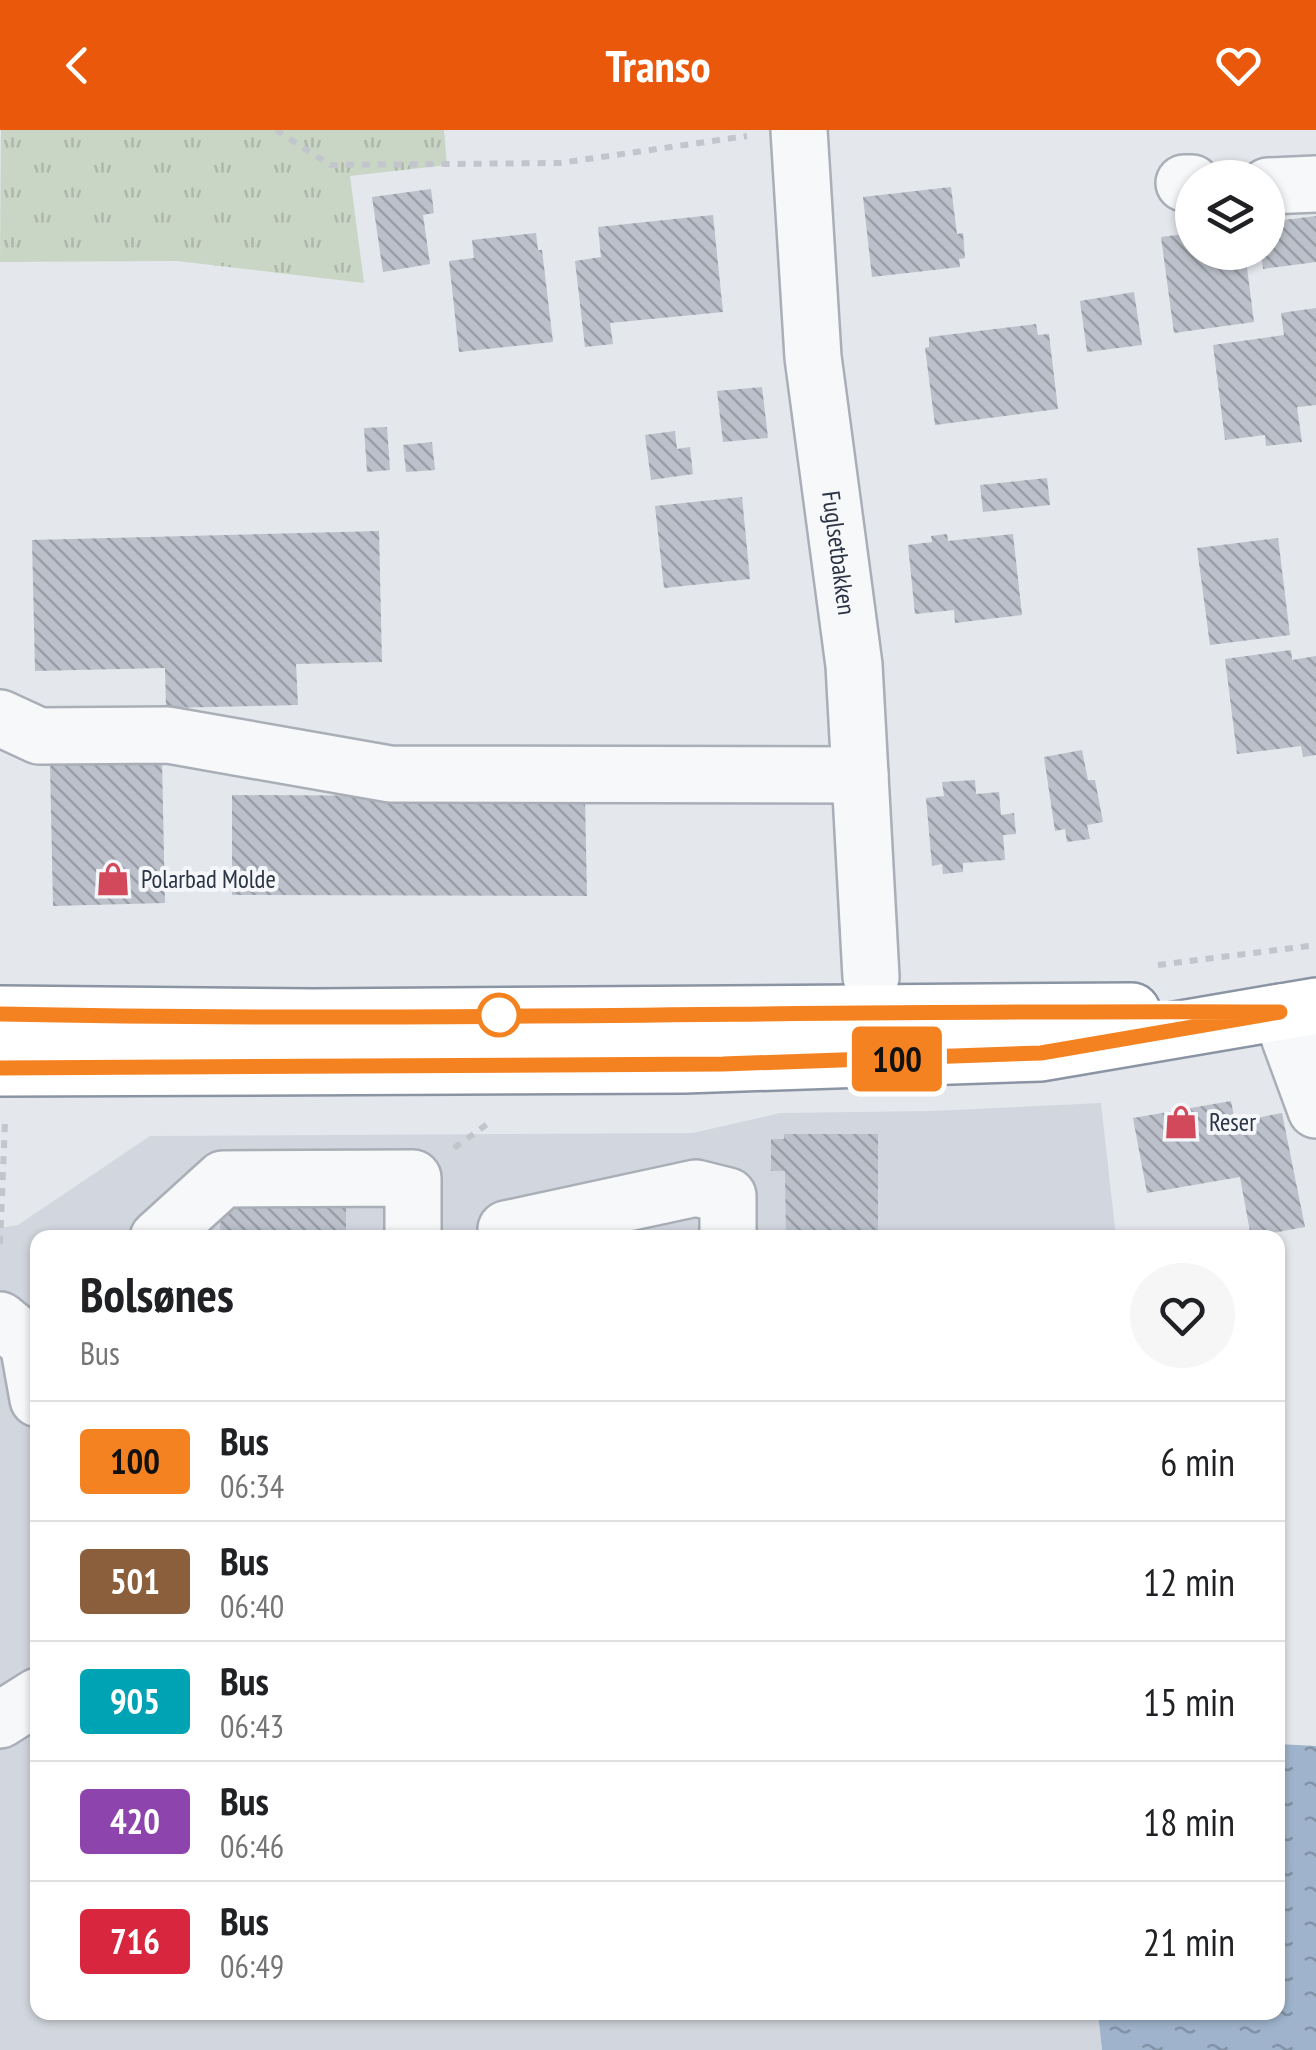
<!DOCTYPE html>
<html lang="en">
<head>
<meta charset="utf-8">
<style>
  body { margin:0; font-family:"PT Sans Narrow",sans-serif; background:#f6f6f6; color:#202124; height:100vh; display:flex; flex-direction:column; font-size:38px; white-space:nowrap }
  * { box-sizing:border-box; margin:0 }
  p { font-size:32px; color:#757577 }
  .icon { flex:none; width:55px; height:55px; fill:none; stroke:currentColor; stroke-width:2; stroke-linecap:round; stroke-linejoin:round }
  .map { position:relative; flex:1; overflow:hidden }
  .drawer { position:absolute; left:30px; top:1100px; width:1255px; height:790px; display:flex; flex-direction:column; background:#fff; border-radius:20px; box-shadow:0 2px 8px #0004 }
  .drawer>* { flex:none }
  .badge { padding:0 20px; border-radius:8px; font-size:35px; line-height:65px }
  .tools { position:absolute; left:1175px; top:30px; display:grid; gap:20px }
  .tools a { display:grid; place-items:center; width:110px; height:110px; border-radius:50%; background:#fff; box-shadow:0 2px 8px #0004; font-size:50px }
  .map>.badge { position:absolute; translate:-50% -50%; box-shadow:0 0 0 5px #fff }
  .round { display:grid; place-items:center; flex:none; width:105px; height:105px; border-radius:52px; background:#f6f6f6 }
  .summary { display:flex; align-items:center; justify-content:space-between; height:170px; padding:0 50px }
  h1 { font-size:48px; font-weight:800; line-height:75px }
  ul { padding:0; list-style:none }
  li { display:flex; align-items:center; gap:30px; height:120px; padding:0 50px; border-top:2px solid #e0e0e0 }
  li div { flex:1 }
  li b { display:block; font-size:38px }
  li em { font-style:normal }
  li .badge { min-width:110px; font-weight:700; text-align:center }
  header { display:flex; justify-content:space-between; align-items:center; height:130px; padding:0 50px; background:#ea580c; color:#fff; font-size:45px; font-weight:800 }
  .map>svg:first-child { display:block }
  .built { fill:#d2d6de }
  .grass { fill:url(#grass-tufts) }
  .water { fill:url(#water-ripples) }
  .building { fill:url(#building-back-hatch) }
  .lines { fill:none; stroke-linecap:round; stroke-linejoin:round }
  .minor-casing { stroke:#a9aeb7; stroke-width:60 }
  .highway-casing { stroke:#8b94a3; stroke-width:60 }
  .path { stroke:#c2c5cb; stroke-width:6; stroke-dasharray:8 8; stroke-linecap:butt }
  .minor { stroke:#f7f8fa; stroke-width:55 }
  .highway { stroke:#fff; stroke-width:55 }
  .line-casing { stroke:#fff; stroke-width:22 }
  .line { stroke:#f58220; stroke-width:15 }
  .stop-dot { fill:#fff; stroke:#f58220; stroke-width:5 }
  .labels { text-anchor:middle; stroke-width:8; stroke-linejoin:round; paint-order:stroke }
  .street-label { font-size:25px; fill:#2b3445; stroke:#f4f6f9 }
  .poi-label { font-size:25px; fill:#2b3445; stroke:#f4f6f9; text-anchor:start }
</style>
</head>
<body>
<header><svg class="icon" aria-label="back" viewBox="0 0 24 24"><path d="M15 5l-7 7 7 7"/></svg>Transo<svg class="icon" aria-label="heart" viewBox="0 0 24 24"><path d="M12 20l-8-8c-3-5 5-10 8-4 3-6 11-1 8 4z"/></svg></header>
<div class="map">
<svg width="1316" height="1920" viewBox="0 0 1316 1920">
  <defs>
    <pattern id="grass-tufts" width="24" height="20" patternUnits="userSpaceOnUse" patternTransform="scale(2.5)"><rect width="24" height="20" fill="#c9d6c5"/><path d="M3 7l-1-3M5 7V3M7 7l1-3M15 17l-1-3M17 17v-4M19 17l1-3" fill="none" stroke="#adb8ab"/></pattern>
    <pattern id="water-ripples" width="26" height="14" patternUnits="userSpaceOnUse" patternTransform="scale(2.5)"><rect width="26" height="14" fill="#9fb4cc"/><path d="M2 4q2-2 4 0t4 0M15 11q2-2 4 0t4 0" fill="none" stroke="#8293a7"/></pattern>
    <pattern id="building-back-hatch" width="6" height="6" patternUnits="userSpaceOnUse" patternTransform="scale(2.5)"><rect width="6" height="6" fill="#bbc0ca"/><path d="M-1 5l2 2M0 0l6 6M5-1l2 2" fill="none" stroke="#989da6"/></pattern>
  </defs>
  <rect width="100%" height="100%" fill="#e4e7ec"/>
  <!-- built -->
  <polygon class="built" points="1101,973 1116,1107 38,1108 38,1882 1098,1882 1102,1920 0,1920 0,1098 18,1095 150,1006 693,1003 780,983 932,981"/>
  <!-- grass -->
  <polygon class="grass" points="1,0 444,0 447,35 350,46 364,153 177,131 0,132"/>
  <!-- water -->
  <polygon class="water" points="1278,1614 1316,1616 1316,1920 1102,1920 1098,1883 1278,1882"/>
  <!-- building -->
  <g class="building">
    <polygon points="951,57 957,104 963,103 965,128 959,129 960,137 872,147 863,67"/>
    <polygon points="431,59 434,83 423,85 430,134 383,142 372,67"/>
    <polygon points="713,85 723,182 610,193 613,214 585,217 575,131 601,127 598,97"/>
    <polygon points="1316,86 1316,132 1263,139 1261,122 1268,122 1268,92"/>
    <polygon points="536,103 538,120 542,120 553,212 459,222 449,131 474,128 472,110"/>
    <polygon points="1192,103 1192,122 1245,122 1254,192 1174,203 1161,107"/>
    <polygon points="1134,162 1142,215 1087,222 1080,171"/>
    <polygon points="1316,178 1316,275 1297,277 1302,312 1266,316 1265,305 1225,310 1213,215 1284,205 1281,183"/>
    <polygon points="1036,194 1038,205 1049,204 1058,279 935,295 925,218 929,217 929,207"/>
    <polygon points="762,257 768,308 723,312 717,261"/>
    <polygon points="387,297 390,340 367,342 364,298"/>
    <polygon points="675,301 677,319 690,317 693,344 651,350 645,305"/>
    <polygon points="432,312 435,340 406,342 403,315"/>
    <polygon points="1047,348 1050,375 983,382 980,355"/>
    <polygon points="742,367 750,449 664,458 655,376"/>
    <polygon points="379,401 382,532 296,534 298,575 166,578 165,538 35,541 32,410"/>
    <polygon points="947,404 948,411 1013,404 1022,485 955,493 954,480 915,484 908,415 932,412 931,406"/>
    <polygon points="1278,408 1290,505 1210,515 1197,418"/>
    <polygon points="1291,520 1292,530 1316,526 1316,625 1303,627 1301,616 1237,624 1225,529"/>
    <polygon points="1082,620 1088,650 1095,650 1103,692 1087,695 1090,709 1067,712 1065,699 1055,701 1044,627"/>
    <polygon points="162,631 165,773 53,776 50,634"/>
    <polygon points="975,650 976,664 999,662 1001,685 1014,683 1016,704 1003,705 1005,730 963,733 963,742 943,744 942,734 932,736 926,668 944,666 942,652"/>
    <polygon points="232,665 585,667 587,766 232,765"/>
    <polygon points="1231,971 1235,992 1282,983 1305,1097 1251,1107 1240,1047 1147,1063 1133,988"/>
    <polygon points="784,1004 878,1004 878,1108 786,1108 785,1041 771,1041 771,1009 784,1009"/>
    <polygon points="346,1074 346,1108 220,1108 220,1075"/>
  </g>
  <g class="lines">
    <!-- minor casing -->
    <g class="minor-casing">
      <g id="minor">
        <path id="s1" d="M 799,0 L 813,227 L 854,535 L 871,847"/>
        <polyline points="1184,53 1192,53"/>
        <polyline points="1268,56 1316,54"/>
        <polyline points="0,588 39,606 168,605 390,644 860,645"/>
        <polyline points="1280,882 1316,980"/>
        <polyline points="158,1108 223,1049 413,1048 413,1108"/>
        <polyline points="507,1108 506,1099 696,1058 728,1066 728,1108"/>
        <polyline points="0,1190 28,1213 38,1269"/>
        <polyline points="0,1590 38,1566"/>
      </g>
    </g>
    <!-- highway casing -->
    <g class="highway-casing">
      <g id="highway">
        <polyline points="0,884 313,887 1132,881"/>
        <polyline points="0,938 684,935 1041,923 1316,876"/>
      </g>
    </g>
    <!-- path -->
    <g class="path">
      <polyline points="276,0 330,35 560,33 747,6"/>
      <polyline points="1158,835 1316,815"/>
      <polyline points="454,1018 493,990"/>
      <polyline points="0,1114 5,992"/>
    </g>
    <!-- minor -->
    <use href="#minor" class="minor"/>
    <!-- highway -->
    <use href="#highway" class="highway"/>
  </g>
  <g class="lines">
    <!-- line casing -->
    <g class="line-casing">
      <path id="line" d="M 0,884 C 426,893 853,879 1280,882 L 1041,923 L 723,934 L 0,938"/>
    </g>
    <!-- line -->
    <use href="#line" class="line"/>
  </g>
  <!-- icons -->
  <defs>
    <g id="shop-bare" transform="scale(2.7)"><path d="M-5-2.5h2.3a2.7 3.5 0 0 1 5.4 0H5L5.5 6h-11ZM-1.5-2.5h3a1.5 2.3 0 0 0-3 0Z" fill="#d1495b" stroke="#f4f6f9" stroke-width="2.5" paint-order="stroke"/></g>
  </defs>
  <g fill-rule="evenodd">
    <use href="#shop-bare" x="113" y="749"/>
    <use href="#shop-bare" x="1181" y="992"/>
  </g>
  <!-- markers -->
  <circle class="stop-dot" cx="499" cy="885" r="20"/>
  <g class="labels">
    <!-- street labels -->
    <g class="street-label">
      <text dy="9" stroke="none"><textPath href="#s1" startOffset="425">Fuglsetbakken</textPath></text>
    </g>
    <!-- poi labels -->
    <g class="poi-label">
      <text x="141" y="758">Polarbad Molde</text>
      <text x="1209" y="1001">Reser</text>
    </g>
  </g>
</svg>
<div class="tools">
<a><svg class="icon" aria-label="layers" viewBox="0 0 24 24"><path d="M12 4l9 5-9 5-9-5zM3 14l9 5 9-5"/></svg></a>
</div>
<b class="badge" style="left:897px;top:929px;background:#f58220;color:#111">100</b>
<section class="drawer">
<div class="summary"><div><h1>Bolsønes</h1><p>Bus</p></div><a class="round"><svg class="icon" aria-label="heart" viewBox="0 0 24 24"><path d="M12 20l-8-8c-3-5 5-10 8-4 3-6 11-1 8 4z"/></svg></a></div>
<ul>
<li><span class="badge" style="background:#f58220;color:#111">100</span><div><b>Bus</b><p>06:34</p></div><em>6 min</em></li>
<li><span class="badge" style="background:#8b5e3c;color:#fff">501</span><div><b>Bus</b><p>06:40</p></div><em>12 min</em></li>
<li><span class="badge" style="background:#00a3b4;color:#fff">905</span><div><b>Bus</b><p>06:43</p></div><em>15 min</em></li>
<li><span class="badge" style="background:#8e44ad;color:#fff">420</span><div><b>Bus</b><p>06:46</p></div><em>18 min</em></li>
<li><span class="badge" style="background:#d7263d;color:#fff">716</span><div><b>Bus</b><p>06:49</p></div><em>21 min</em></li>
</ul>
</section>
</div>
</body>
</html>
